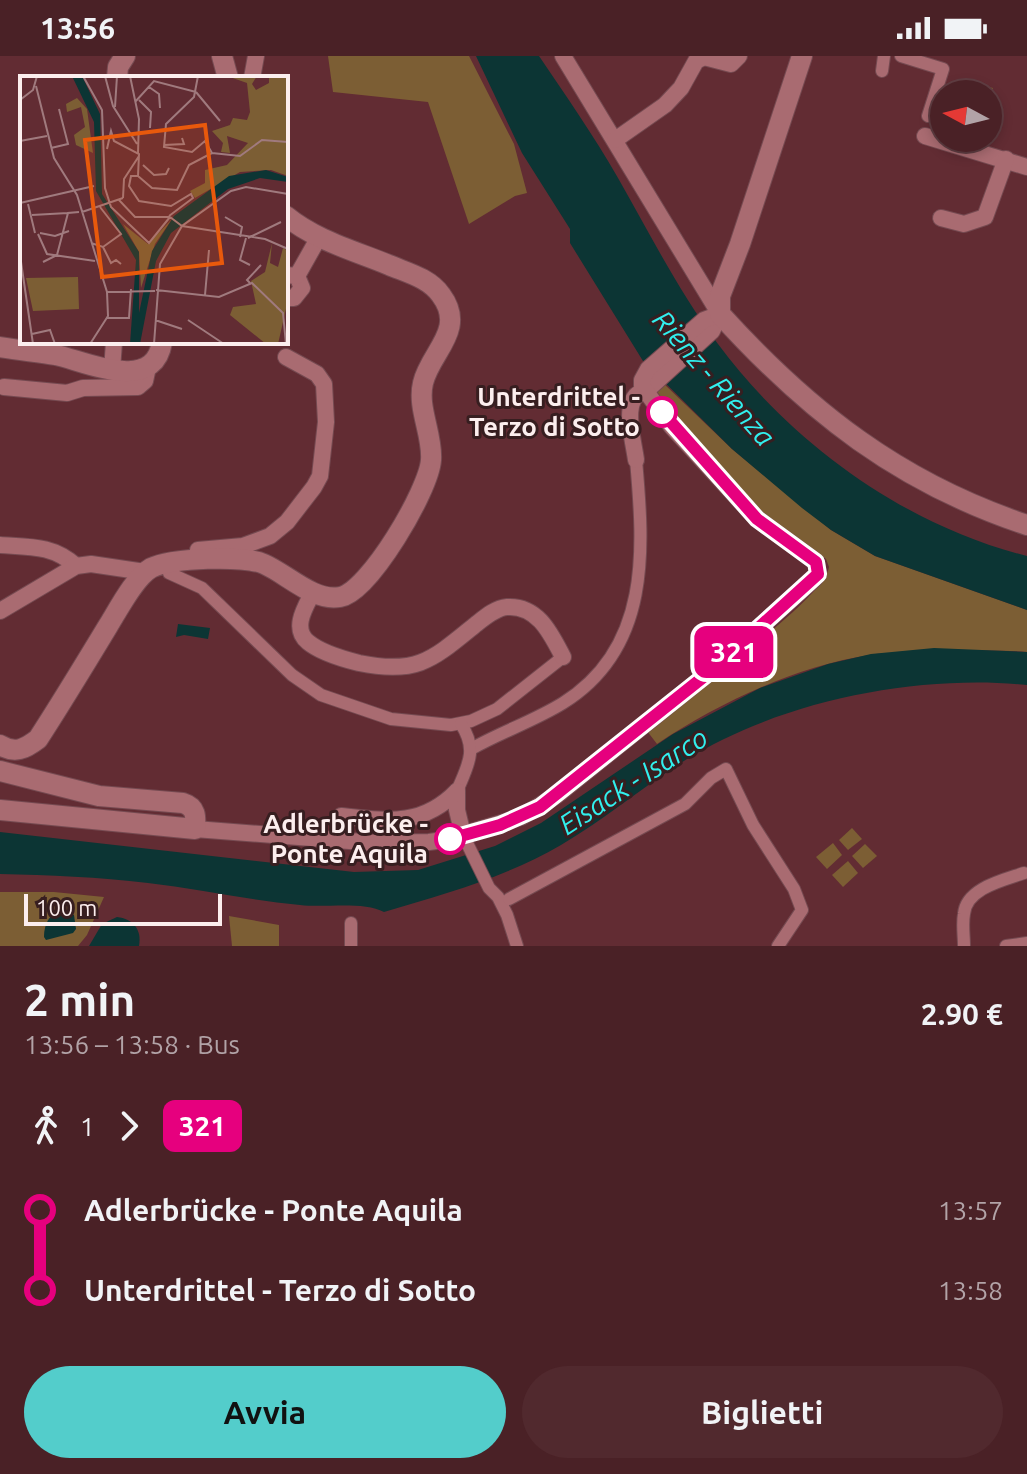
<!DOCTYPE html>
<html lang="it">
<head>
<meta charset="utf-8">
<style>
  body { margin:0; font-family:Ubuntu,sans-serif; background:#51292e; color:#f1f3f6; height:100vh; display:flex; flex-direction:column; font-size:30px; white-space:nowrap }
  * { box-sizing:border-box; margin:0 }
  p { font-size:26px; color:#b2a3a7 }
  .icon { flex:none; width:44px; height:44px; fill:none; stroke:currentColor; stroke-width:2; stroke-linecap:round; stroke-linejoin:round }
  .map { position:relative; height:890px; overflow:hidden }
  .side { display:flex; flex-direction:column; background:#4a2126; flex:1 }
  .side>* { flex:none }
  .badge { padding:0 16px; border-radius:12px; font-size:28px; line-height:52px }
  .needle { width:52px; rotate:277deg }
  .tools { position:absolute; left:930px; top:24px; display:grid; gap:16px }
  .tools a { display:grid; place-items:center; width:72px; height:72px; border-radius:50%; background:#4a2126; box-shadow:0 4px 12px #0003,0 0 0 2px #613e43; font-size:40px }
  .scale { position:absolute; left:24px; bottom:20px; width:198px; box-sizing:border-box; padding-left:8px; border:4px solid #fceeee; border-top:0; font-size:22px; line-height:28px; white-space:nowrap; color:#fceeee; -webkit-text-stroke:6px #371e20; paint-order:stroke }
  .map>.badge { position:absolute; translate:-50% -50%; box-shadow:0 0 0 4px #fff }
  .legs { display:flex; align-items:center; gap:12px; height:88px; padding:0 24px; font-size:26px }
  .legs p { margin-inline-start:auto }
  .overview { display:flex; align-items:center; justify-content:space-between; height:136px; padding:0 24px }
  h1 { font-size:44px; font-weight:700; line-height:60px }
  .action { display:flex; gap:16px; margin-top:auto; padding:16px 24px }
  .action a { flex:1; height:92px; border-radius:48px; background:#53cdcb; color:#111; font-size:32px; font-weight:700; line-height:92px; text-align:center }
  .action a+a { background:#51292e; color:#f1f3f6 }
  ul { padding:0 24px; list-style:none }
  li { display:flex; align-items:center; gap:28px; height:80px; font-size:30px }
  li i { display:grid; place-items:center; width:12px; height:100%; margin:0 10px; background:currentColor }
  li i::after { content:''; width:20px; height:20px; margin:-10px; border:6px solid; border-radius:50%; background:#4a2126 }
  li p { margin-inline-start:auto }
  li:first-child i { background:linear-gradient(#0000 50%,currentColor 0) }
  li:last-child i { background:linear-gradient(currentColor 50%,#0000 0) }
  .status { display:flex; justify-content:space-between; align-items:center; height:56px; padding:0 40px; background:#4a2126; direction:ltr }
  .status svg { height:22px; fill:currentColor }
  .map>svg:first-child { display:block }
  .green { fill:#7c5e34 }
  .water { fill:#0c3534 }
  .lines { fill:none; stroke-linecap:round; stroke-linejoin:round }
  .pedestrian-casing { stroke:#754a51; stroke-width:14 }
  .minor-casing { stroke:#754a51; stroke-width:18 }
  .tertiary-casing { stroke:#754a51; stroke-width:22 }
  .pedestrian { stroke:#a96b71; stroke-width:12 }
  .minor { stroke:#a96b71; stroke-width:16 }
  .tertiary { stroke:#a96b71; stroke-width:20 }
  .line-1-casing { stroke:#fff; stroke-width:18 }
  .line-1 { stroke:#e6007e; stroke-width:12 }
  .stop-1-dot { fill:#fff; stroke:#e6007e; stroke-width:4 }
  .labels { text-anchor:middle; stroke-width:6; stroke-linejoin:round; paint-order:stroke }
  .stop-label { font-size:26px; font-weight:bold; fill:#fceeee; stroke:#371e20; text-anchor:end }
  .water-label { font-size:28px; font-style:italic; fill:#31efed; stroke:#371e20 }
  .inset-road { fill:none; stroke:#a07a7e; stroke-width:2 }
  .view { fill:#e8590c; fill-opacity:0.15; stroke:#e8590c; stroke-width:4 }
  .inset-edge { fill:none; stroke:#fceeee; stroke-width:4 }
</style>
</head>
<body>
<div class="status"><b>13:56</b><svg viewBox="0 0 49 12"><path d="M0 12V9h3v3zM5 12V6h3v6zM10 12V3h3v9zM15 12V0h3v12zM26 1h20v11H26zM47 4h2v5h-2z"/></svg></div>
<div class="map">
<svg width="1027" height="890" viewBox="0 0 1027 890">
  <rect width="100%" height="100%" fill="#622c33"/>
  <!-- green -->
  <g class="green">
    <polygon points="328,0 469,0 514,88 527,137 515,140 469,168 428,46 333,36"/>
    <polygon points="970,26 993,32 988,48 988,38 944,38 944,68 932,64 942,32 965,38"/>
    <path d="M 662,326 L 732,393 L 831,474 L 875,500 L 1027,554 L 1027,596 C 992,593 958,595 924,596 C 906,597 886,596 869,599 C 794,611 719,647 657,688 L 644,671 C 677,646 824,545 829,511 L 826,503 L 809,490 L 763,458 L 691,382 L 655,333 Z"/>
    <polygon points="852,772 862,783 848,794 839,784"/>
    <polygon points="833,787 842,799 827,813 816,801"/>
    <polygon points="865,788 877,800 863,812 852,800"/>
    <polygon points="848,805 858,817 843,831 832,819"/>
    <polygon points="0,836 54,836 104,841 87,879 78,890 0,890"/>
    <polygon points="229,860 279,869 279,890 232,890"/>
  </g>
  <!-- water -->
  <g class="water">
    <path d="M 476,0 L 539,0 C 566,40 594,80 618,122 C 650,178 679,236 718,288 C 792,388 906,470 1027,500 L 1027,554 L 875,500 L 831,474 L 802,452 L 732,393 L 643,305 L 570,187 L 570,173 L 522,97 Z"/>
    <polygon points="178,568 210,572 208,583 184,579 176,581"/>
    <path d="M 934,592 L 1027,596 L 1027,629 C 916,618 782,645 687,703 C 644,730 605,763 561,789 C 506,821 445,838 384,856 C 364,845 325,852 300,849 C 249,844 198,833 148,827 C 99,821 49,819 0,818 L 0,776 L 354,816 L 418,814 L 495,790 L 541,767 L 673,678 L 760,632 L 828,608 L 871,598 Z"/>
    <path d="M 61,855 L 74,859 L 76,873 L 73,877 L 46,884 L 44,881 C 44,868 49,858 61,855 Z"/>
    <path d="M 117,861 C 133,863 142,873 139,890 L 89,890 L 102,868 Z"/>
  </g>
  <g class="lines">
    <!-- pedestrian casing -->
    <g class="pedestrian-casing">
      <g id="pedestrian">
        <polyline points="901,0 943,13 928,60"/>
        <polyline points="882,15 884,0"/>
        <polyline points="168,507 169,517 202,532 292,619 321,639 391,663 451,669 471,665 497,653 563,601"/>
        <path d="M 471,693 C 501,676 534,665 563,647 C 651,592 644,494 636,404"/>
        <path d="M 457,735 C 468,709 478,694 461,668"/>
        <polyline points="463,779 489,832 498,841 507,859 517,890"/>
        <polyline points="509,843 685,748 711,722 726,713 753,769 794,833 802,854 778,890"/>
        <polyline points="351,890 351,867"/>
        <path d="M 964,890 C 964,880 962,868 964,858 C 966,832 1004,824 1024,817"/>
        <polyline points="1006,890 1027,887"/>
      </g>
    </g>
    <!-- minor casing -->
    <g class="minor-casing">
      <g id="minor">
        <polyline points="563,0 719,257"/>
        <polyline points="252,22 256,0"/>
        <polyline points="925,80 1027,111"/>
        <polyline points="615,84 665,49 681,32 696,5 704,1 731,8 739,0"/>
        <polyline points="941,162 964,168 985,161 1006,103"/>
        <polyline points="286,219 297,220 302,232 294,242 286,242"/>
        <polyline points="297,220 319,181"/>
        <polyline points="112,314 114,286"/>
        <polyline points="4,331 67,337 83,332 138,331 145,325 148,311"/>
        <path d="M 636,404 C 634,386 619,338 646,335 L 712,275 L 720,258"/>
        <path d="M 0,489 C 30,491 53,489 76,510"/>
        <polyline points="198,494 243,490 270,480 287,466 314,431 320,420 326,366 324,328 317,318 286,301"/>
        <path d="M 313,536 C 306,550 291,572 308,586 C 321,597 343,603 359,607 C 417,619 432,604 475,569 C 484,562 495,552 507,551 C 538,549 551,578 563,601"/>
        <polyline points="0,555 76,510 91,508 145,516"/>
        <polyline points="457,735 457,754 463,779"/>
        <path d="M 341,760 C 387,765 422,771 457,735"/>
        <polyline points="195,773 375,787 429,786 444,784 521,761 557,739 711,615 814,523 818,518 816,506 757,463 672,371 642,330 642,324 648,313 704,264 720,258"/>
      </g>
    </g>
    <!-- tertiary casing -->
    <g class="tertiary-casing">
      <g id="tertiary">
        <polyline points="222,0 228,22"/>
        <path d="M 802,0 L 740,188 L 720,240 L 720,258 C 809,356 900,427 1027,469"/>
        <polyline points="117,22 118,11 125,0"/>
        <path d="M 0,291 C 18,294 37,296 56,299 C 87,306 154,338 162,286"/>
        <path d="M 0,689 C 15,698 25,693 38,683 C 62,646 85,608 108,570 C 118,554 135,521 151,512 C 171,502 244,499 264,508 C 287,518 314,546 340,541 C 369,536 429,434 431,404 C 433,379 417,352 423,327 C 430,296 467,274 441,239 C 429,222 408,217 389,209 C 355,195 315,184 286,160"/>
        <path d="M 0,715 L 99,740 L 183,747 C 196,751 196,760 195,773 L 0,754"/>
      </g>
    </g>
    <!-- pedestrian -->
    <use href="#pedestrian" class="pedestrian"/>
    <!-- minor -->
    <use href="#minor" class="minor"/>
    <!-- tertiary -->
    <use href="#tertiary" class="tertiary"/>
  </g>
  <g class="lines">
    <!-- line-1 casing -->
    <g class="line-1-casing">
      <polyline id="line-1" points="450,783 500,769 540,751 711,615 818,518 816,506 757,463 662,356"/>
    </g>
    <!-- line-1 -->
    <use href="#line-1" class="line-1"/>
  </g>
  <!-- markers -->
  <g class="stop-1-dot">
    <circle cx="662" cy="356" r="14"/>
    <circle cx="450" cy="783" r="14"/>
  </g>
  <g class="labels">
    <!-- stop labels -->
    <g class="stop-label">
      <text x="640" y="350">Unterdrittel -<tspan x="640" dy="30">Terzo di Sotto</tspan></text>
      <text x="428" y="777">Adlerbrücke -<tspan x="428" dy="30">Ponte Aquila</tspan></text>
    </g>
    <!-- water labels -->
    <g class="water-label">
      <text transform="translate(714 322) rotate(49)" y="10">Rienz - Rienza</text>
      <text transform="translate(633 725) rotate(-33)" y="10">Eisack - Isarco</text>
    </g>
  </g>
  <!-- overview -->
  <g transform="translate(20 20)">
    <rect width="268" height="268" fill="#622c33"/>
    <path d="M 207,0 L 237,0 L 232,8 L 236,14 L 249,7 L 249,0 L 268,0 L 268,100 L 251,94 L 220,96 L 175,122 L 170,115 L 185,107 L 185,94 L 207,89 L 228,67 L 207,60 L 210,77 L 201,76 L 203,67 L 192,55 L 210,49 L 213,42 L 227,44 L 230,36 L 227,7 ZM 57,22 L 67,33 L 73,77 L 56,69 L 54,59 L 65,51 L 61,31 L 47,36 L 46,28 ZM 152,143 L 135,168 L 121,212 L 119,176 L 103,148 L 128,168 ZM 252,167 L 250,187 L 258,191 L 263,172 L 268,175 L 268,224 L 258,268 L 246,268 L 210,239 L 213,231 L 236,228 L 231,205 L 245,196 ZM 58,201 L 59,233 L 13,235 L 6,202 Z" fill="#7c5e34"/>
    <path d="M 52,0 L 62,0 L 80,38 L 82,118 L 119,176 L 119,237 L 132,175 L 154,140 L 209,100 L 246,94 L 268,101 L 268,106 L 240,102 L 208,113 L 151,157 L 136,185 L 120,268 L 110,268 L 116,184 L 76,115 L 74,46 Z" fill="#0c3534"/>
    <path class="inset-road" d="M 63,0 L 82,34 L 85,112 L 91,131 L 129,167 L 150,141M 85,0 L 93,30 L 117,68M 110,0 L 119,43 L 118,77M 178,0 L 174,21 L 146,48 L 144,71 L 172,76 L 185,65 L 192,77M 16,10 L 34,82 L 57,119 L 87,216 L 88,240 L 70,268M 129,11 L 139,18 L 140,32M 176,16 L 200,45M 0,24 L 13,14 L 17,0M 119,24 L 131,36 L 130,52M 115,26 L 134,5 L 176,16M 95,31 L 97,0M 0,65 L 27,60M 144,69 L 164,68 L 162,62M 31,72 L 48,68 L 39,33M 87,73 L 91,55 L 94,65 L 119,78 L 118,100M 192,77 L 220,80 L 242,64 L 268,66M 123,89 L 134,99 L 146,98 L 149,92M 118,100 L 111,100 L 109,110 L 119,125 L 151,130 L 171,118 L 173,122 L 149,140M 118,100 L 132,112 L 157,114 L 169,89 L 192,77M 103,122 L 104,103 L 119,80M 99,124 L 115,141 L 150,141M 0,127 L 74,110M 8,128 L 15,157M 62,136 L 103,122M 12,139 L 48,137M 150,141 L 162,150 L 245,163 L 268,173M 205,141 L 222,151 L 220,161M 20,157 L 35,160 L 49,155M 18,158 L 27,178 L 75,185M 226,162 L 220,184 L 230,189M 228,162 L 261,146M 71,167 L 83,171 L 101,158 L 80,131M 83,171 L 91,187 L 96,184 L 101,188M 0,179 L 13,268M 23,186 L 37,179 L 48,137 L 59,136M 230,207 L 227,204 L 241,189M 136,214 L 199,221 L 232,207 L 263,237 L 266,268M 87,216 L 135,215M 185,219 L 189,174M 87,242 L 109,242 L 111,213M 135,244 L 162,253M 168,244 L 204,268M 12,258 L 30,254 L 35,268M 134,268 L 140,188 L 162,150 L 211,115 L 226,111 L 268,118"/>
    <path class="view" d="M 185,49 L 202,187 L 82,201 L 65,64 Z"/>
    <rect width="268" height="268" class="inset-edge"/>
  </g>
</svg>
<div class="tools">
<a><svg class="needle" viewBox="-14 -14 28 28"><path d="M0-13l5 13h-10z" fill="#e53935"/><path d="M0 13l5-13h-10z" fill="#b2a3a7"/></svg></a>
</div>
<div class="scale">100 m</div>
<b class="badge" style="left:734px;top:596px;background:#e6007e;color:#fff">321</b>
</div>
<section class="side">
<div class="overview"><div><h1>2 min</h1><p>13:56 – 13:58 · Bus</p></div><b>2.90 €</b></div>
<div class="legs"><svg class="icon" aria-label="walk" viewBox="0 0 24 24"><circle cx="13" cy="4" r="2"/><path d="M13 8l-2 6 4 7M11 14l-3 7M7 12l3-4h3l4 4"/></svg>1<svg class="icon" aria-label="forward" viewBox="0 0 24 24"><path d="M9 5l7 7-7 7"/></svg><b class="badge" style="background:#e6007e;color:#fff">321</b></div>
<ul>
<li><i style="color:#e6007e"></i><b>Adlerbrücke - Ponte Aquila</b><p>13:57</p></li>
<li><i style="color:#e6007e"></i><b>Unterdrittel - Terzo di Sotto</b><p>13:58</p></li>
</ul>
<div class="action"><a>Avvia</a><a>Biglietti</a></div>
</section>
</body>
</html>
